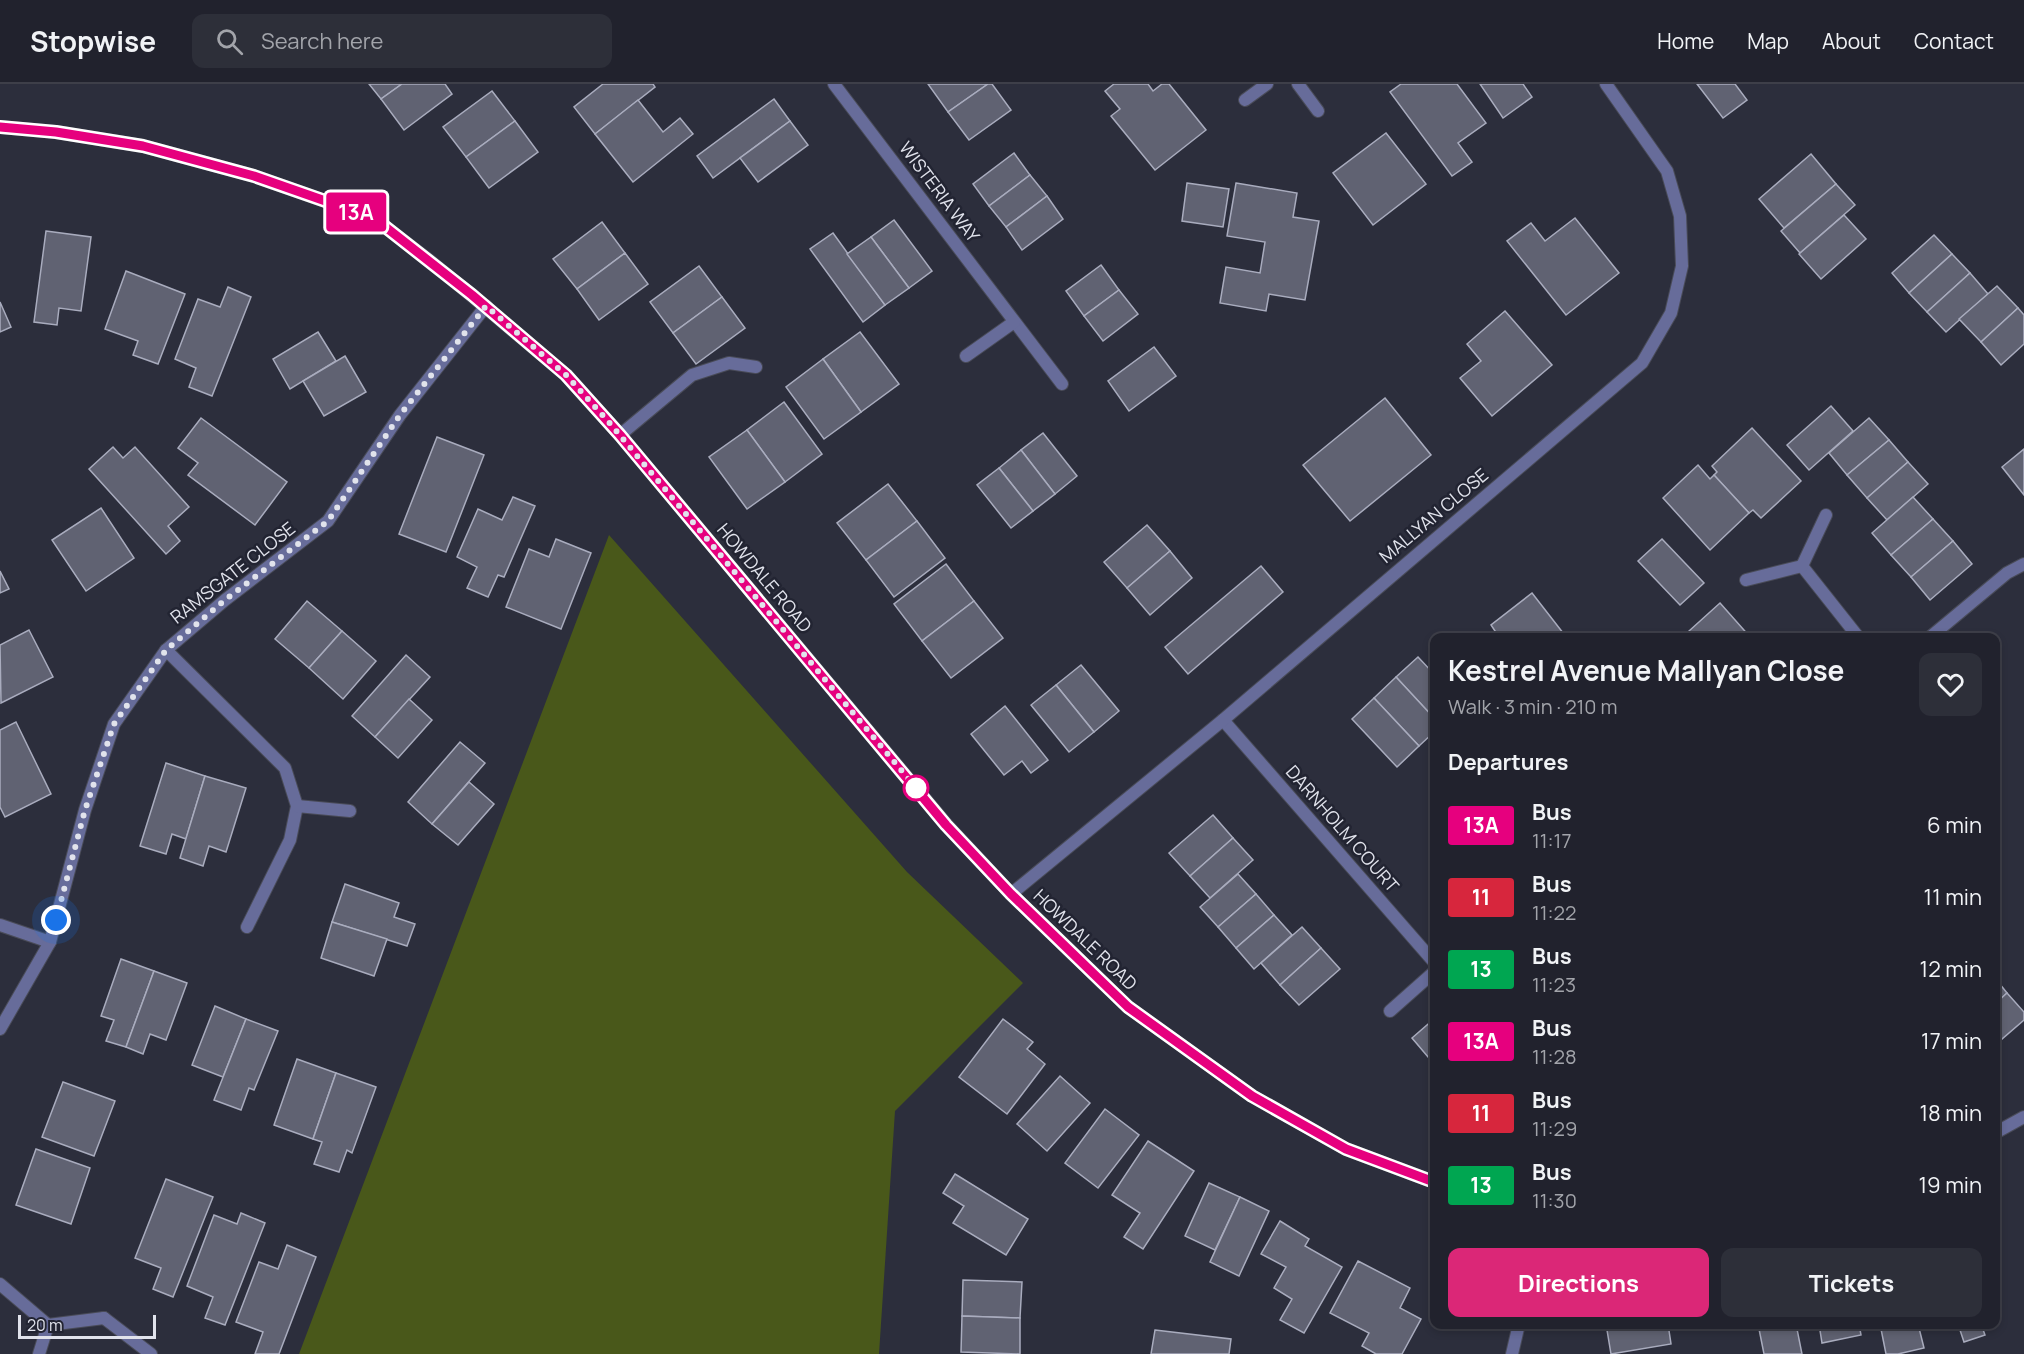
<!DOCTYPE html>
<html lang="en">
<head>
<meta charset="utf-8">
<style>
  body { margin:0; font-family:Manrope,sans-serif; background:#2d2f39; color:#f1f3f6; height:100vh; display:flex; flex-direction:column; font-size:22px; white-space:nowrap }
  * { box-sizing:border-box; margin:0 }
  p { font-size:20px; color:#a2a4aa }
  .icon { flex:none; width:33px; height:33px; fill:none; stroke:currentColor; stroke-width:2; stroke-linecap:round; stroke-linejoin:round }
  .map { position:relative; flex:1; overflow:hidden }
  .side { position:absolute; left:1430px; top:549px; width:570px; height:696px; display:flex; flex-direction:column; background:#21222d; border-radius:12px; box-shadow:0 3px 9px #0003,0 0 0 2px #3e3f49 }
  .side>* { flex:none }
  .badge { padding:0 12px; border-radius:4px; font-size:21px; line-height:39px }
  .scale { position:absolute; left:18px; bottom:15px; width:138px; box-sizing:border-box; padding-left:6px; border:3px solid #e1e3ec; border-top:0; font-size:16px; line-height:21px; white-space:nowrap; color:#e1e3ec; -webkit-text-stroke:4px #222432; paint-order:stroke }
  .you { position:absolute; width:30px; height:30px; margin:-15px; border:4px solid #fff; border-radius:50%; background:#1a73e8; box-shadow:0 0 0 9px #1a73e833 }
  .map>.badge { position:absolute; translate:-50% -50%; box-shadow:0 0 0 3px #fff }
  h2 { padding:0 18px; font-size:22px; line-height:54px }
  .round { display:grid; place-items:center; flex:none; width:63px; height:63px; border-radius:12px; background:#2d2f39 }
  .overview { display:flex; align-items:center; justify-content:space-between; height:102px; padding:0 18px }
  h1 { font-size:28px; font-weight:700; line-height:45px }
  .button { display:flex; gap:12px; margin-top:auto; padding:12px 18px }
  .button a { flex:1; height:69px; border-radius:12px; background:#db2777; color:#fff; font-size:24px; font-weight:700; line-height:69px; text-align:center }
  .button a+a { background:#2d2f39; color:#f1f3f6 }
  ul { padding:0; list-style:none }
  li { display:flex; align-items:center; gap:18px; height:72px; padding:0 18px }
  li div { flex:1 }
  li b { display:block; font-size:22px }
  li em { font-style:normal }
  li .badge { min-width:66px; font-weight:700; text-align:center }
  header { display:flex; align-items:center; gap:36px; box-sizing:border-box; height:84px; padding:0 30px; background:#21222d; border-bottom:2px solid #3e3f49 }
  header strong { font-size:28px }
  nav { display:flex; gap:33px; margin-inline-start:auto; font-size:21px }
  .search { width:420px; height:54px; background:#2d2f39; display:flex; align-items:center; gap:15px; box-sizing:border-box; padding:0 21px; border-radius:12px; color:#a2a4aa; font-size:22px }
  .map>svg:first-child { display:block }
  .green { fill:#49581a }
  .building { fill:#606272; stroke:#a9acbe; stroke-width:1.5 }
  .lines { fill:none; stroke-linecap:round; stroke-linejoin:round }
  .lane-casing { stroke:#494b58; stroke-width:14 }
  .street-casing { stroke:#494b58; stroke-width:14 }
  .lane { stroke:#676c9a; stroke-width:12 }
  .street { stroke:#676c9a; stroke-width:12 }
  .line-casing { stroke:#fff; stroke-width:14 }
  .line { stroke:#e6007e; stroke-width:9 }
  .walk { stroke:#e1e3ec; stroke-width:6; stroke-dasharray:0 10.8 }
  .stop-dot { fill:#fff; stroke:#e6007e; stroke-width:3 }
  .labels { text-anchor:middle; stroke-width:5; stroke-linejoin:round; paint-order:stroke }
  .street-label { font-size:18px; fill:#e1e3ec; stroke:#222432 }
</style>
</head>
<body>
<header>
<strong>Stopwise</strong>
<div class="search"><svg class="icon" aria-label="search" viewBox="0 0 24 24"><circle cx="10" cy="10" r="6"/><path d="M15 15l6 6"/></svg>Search here</div>
<nav><a>Home</a><a>Map</a><a>About</a><a>Contact</a></nav>
</header>
<div class="map">
<svg width="2024" height="1270" viewBox="0 0 2024 1270">
  <rect width="100%" height="100%" fill="#2c2e3c"/>
  <!-- green -->
  <polygon class="green" points="609,451 907,788 1023,899 895,1027 879,1270 299,1270"/>
  <!-- building -->
  <g class="building">
    <polygon points="369,0 402,0 381,15"/>
    <polygon points="402,0 445,0 452,10 404,46 381,15"/>
    <polygon points="603,0 653,0 655,3 595,50 574,23"/>
    <polygon points="928,0 988,0 948,28"/>
    <polygon points="988,0 992,0 1011,26 969,56 948,28"/>
    <polygon points="1114,0 1148,0 1153,7 1162,0 1169,0 1206,46 1155,86 1111,32 1120,25 1105,7"/>
    <polygon points="1401,0 1457,0 1486,39 1458,59 1472,78 1452,92 1390,8"/>
    <polygon points="1480,0 1523,0 1532,13 1503,34"/>
    <polygon points="1697,0 1735,0 1747,16 1723,34"/>
    <polygon points="492,7 515,37 466,73 443,43"/>
    <polygon points="774,15 790,37 713,94 697,72"/>
    <polygon points="638,16 663,48 680,34 693,50 633,98 595,50"/>
    <polygon points="515,37 538,68 489,104 466,73"/>
    <polygon points="790,37 808,61 758,98 740,74"/>
    <polygon points="1386,49 1426,100 1373,141 1333,89"/>
    <polygon points="1014,69 1030,91 989,122 973,100"/>
    <polygon points="1811,70 1836,100 1784,144 1759,115"/>
    <polygon points="1030,91 1047,112 1006,143 989,122"/>
    <polygon points="1187,99 1229,105 1223,143 1182,137"/>
    <polygon points="1236,99 1297,109 1293,133 1319,137 1305,216 1269,210 1266,227 1220,219 1226,183 1260,189 1265,158 1227,152"/>
    <polygon points="1836,100 1855,121 1800,169 1781,147"/>
    <polygon points="1047,112 1063,135 1022,166 1006,143"/>
    <polygon points="1844,131 1866,155 1821,195 1799,170"/>
    <polygon points="1575,134 1619,189 1566,231 1507,157 1531,139 1545,157"/>
    <polygon points="894,136 932,187 909,204 871,153"/>
    <polygon points="602,138 625,169 577,205 553,175"/>
    <polygon points="46,147 91,153 81,227 59,224 57,241 34,238"/>
    <polygon points="833,149 885,221 863,238 810,165"/>
    <polygon points="1934,151 1952,170 1909,209 1892,189"/>
    <polygon points="871,153 909,204 885,221 847,170"/>
    <polygon points="625,169 648,200 599,236 577,205"/>
    <polygon points="1952,170 1970,189 1927,228 1909,209"/>
    <polygon points="1101,181 1119,206 1084,232 1066,207"/>
    <polygon points="699,182 722,213 673,249 650,218"/>
    <polygon points="126,187 185,210 158,280 133,271 138,257 105,245"/>
    <polygon points="1970,189 1988,210 1946,248 1927,228"/>
    <polygon points="1997,202 2018,224 1981,258 1959,235"/>
    <polygon points="228,203 251,213 212,312 189,303 196,284 175,275 198,215 220,223"/>
    <polygon points="1119,206 1138,230 1103,257 1084,232"/>
    <polygon points="722,213 745,244 696,280 673,249"/>
    <polygon points="0,218 11,243 0,248"/>
    <polygon points="2018,224 2024,231 2024,260 2001,281 1981,258"/>
    <polygon points="1505,227 1552,281 1492,332 1460,294 1481,277 1467,260"/>
    <polygon points="318,248 336,277 290,305 273,275"/>
    <polygon points="860,248 899,300 861,328 823,275"/>
    <polygon points="1154,263 1176,292 1129,327 1108,297"/>
    <polygon points="345,272 366,308 324,332 303,297"/>
    <polygon points="823,275 861,328 824,355 786,303"/>
    <polygon points="1385,314 1431,371 1350,437 1303,381"/>
    <polygon points="784,318 822,370 785,398 747,346"/>
    <polygon points="1831,322 1853,347 1809,386 1787,361"/>
    <polygon points="201,334 287,398 255,441 188,391 198,379 178,364"/>
    <polygon points="1869,334 1889,356 1847,391 1829,369"/>
    <polygon points="1752,344 1801,397 1761,434 1753,426 1749,429 1714,391 1717,388 1712,382"/>
    <polygon points="747,346 785,398 747,425 709,373"/>
    <polygon points="1043,349 1077,392 1055,410 1021,366"/>
    <polygon points="437,353 484,371 446,468 399,450"/>
    <polygon points="1889,356 1908,378 1867,414 1847,391"/>
    <polygon points="113,363 123,374 135,363 189,423 168,442 180,457 166,470 89,385"/>
    <polygon points="2024,365 2024,411 2002,383"/>
    <polygon points="1021,366 1055,410 1033,427 999,384"/>
    <polygon points="1908,378 1928,400 1887,436 1867,414"/>
    <polygon points="1698,381 1710,395 1714,391 1749,429 1710,466 1663,414"/>
    <polygon points="999,384 1033,427 1011,444 977,401"/>
    <polygon points="888,400 917,437 866,476 837,439"/>
    <polygon points="513,413 535,422 504,493 498,491 488,513 467,504 477,483 457,473 478,425 502,436"/>
    <polygon points="1913,413 1933,435 1891,471 1872,449"/>
    <polygon points="101,424 134,474 86,507 52,456"/>
    <polygon points="1933,435 1953,457 1911,493 1891,471"/>
    <polygon points="917,437 945,474 894,513 866,476"/>
    <polygon points="1147,441 1170,467 1127,504 1104,478"/>
    <polygon points="556,455 591,469 561,545 506,523 529,465 549,473"/>
    <polygon points="1662,455 1704,499 1680,521 1638,477"/>
    <polygon points="1953,457 1972,480 1930,516 1911,493"/>
    <polygon points="1170,467 1192,494 1150,531 1127,504"/>
    <polygon points="946,480 974,517 922,557 894,520"/>
    <polygon points="1261,482 1283,508 1188,590 1165,563"/>
    <polygon points="0,487 9,505 0,509"/>
    <polygon points="1532,509 1567,554 1493,554 1497,550 1491,541"/>
    <polygon points="307,517 342,547 309,584 275,555"/>
    <polygon points="974,517 1003,554 951,594 922,557"/>
    <polygon points="1720,519 1751,554 1695,554 1689,547"/>
    <polygon points="29,546 53,593 1,619 0,561"/>
    <polygon points="342,547 376,577 343,615 309,584"/>
    <polygon points="406,571 430,593 375,653 352,632"/>
    <polygon points="1418,573 1434,590 1434,634 1396,593"/>
    <polygon points="1081,581 1119,627 1094,648 1056,601"/>
    <polygon points="1396,593 1434,634 1434,648 1419,662 1374,614"/>
    <polygon points="1056,601 1094,648 1069,668 1031,621"/>
    <polygon points="1374,614 1419,662 1397,683 1352,635"/>
    <polygon points="409,615 432,636 398,674 375,653"/>
    <polygon points="1005,622 1048,676 1031,689 1022,677 1004,691 971,650"/>
    <polygon points="16,638 51,710 5,733 0,723 0,646"/>
    <polygon points="460,658 485,679 432,740 408,718"/>
    <polygon points="166,679 205,692 186,755 172,750 166,770 140,762"/>
    <polygon points="205,692 246,704 226,768 209,762 203,782 180,774"/>
    <polygon points="469,698 494,720 458,761 432,740"/>
    <polygon points="1213,731 1233,754 1190,792 1169,769"/>
    <polygon points="1233,754 1253,776 1210,814 1190,792"/>
    <polygon points="1238,790 1256,810 1218,843 1200,823"/>
    <polygon points="345,800 399,819 394,833 415,840 407,862 332,838"/>
    <polygon points="1256,810 1274,831 1236,864 1218,843"/>
    <polygon points="1274,831 1292,851 1254,885 1236,864"/>
    <polygon points="332,838 387,855 374,892 321,874"/>
    <polygon points="1302,843 1321,864 1280,901 1261,879"/>
    <polygon points="1321,864 1340,885 1299,921 1280,901"/>
    <polygon points="121,875 154,887 126,963 106,957 114,936 101,932"/>
    <polygon points="154,887 187,899 166,956 150,950 143,970 126,963"/>
    <polygon points="1995,894 2007,909 1995,920"/>
    <polygon points="2007,909 2024,928 2024,936 1995,961 1995,920"/>
    <polygon points="215,922 246,935 223,993 192,981"/>
    <polygon points="246,935 278,947 254,1006 249,1004 241,1026 214,1016"/>
    <polygon points="1003,935 1033,958 1027,965 1045,980 1007,1030 959,993"/>
    <polygon points="1434,935 1434,980 1412,954"/>
    <polygon points="297,975 336,989 313,1055 274,1041"/>
    <polygon points="336,989 376,1003 352,1069 347,1066 339,1088 314,1080 322,1058 313,1055"/>
    <polygon points="1060,992 1090,1019 1047,1067 1017,1040"/>
    <polygon points="63,998 115,1017 94,1072 42,1053"/>
    <polygon points="1105,1025 1139,1051 1098,1104 1065,1079"/>
    <polygon points="1148,1057 1194,1087 1143,1165 1124,1153 1140,1129 1112,1111"/>
    <polygon points="36,1065 90,1084 71,1140 16,1121"/>
    <polygon points="955,1090 1028,1135 1006,1171 953,1139 964,1122 943,1109"/>
    <polygon points="166,1095 213,1113 173,1213 153,1205 161,1184 135,1174"/>
    <polygon points="1209,1099 1240,1113 1215,1166 1185,1152"/>
    <polygon points="1240,1113 1269,1127 1239,1192 1210,1178"/>
    <polygon points="241,1129 265,1139 225,1241 205,1234 213,1213 187,1202 214,1131 237,1140"/>
    <polygon points="1280,1137 1309,1155 1305,1162 1342,1183 1304,1249 1280,1236 1292,1215 1274,1204 1286,1183 1261,1170"/>
    <polygon points="287,1161 316,1173 279,1270 255,1270 263,1248 236,1238 259,1178 278,1185"/>
    <polygon points="1358,1177 1410,1204 1400,1224 1421,1235 1402,1270 1376,1270 1362,1262 1369,1249 1330,1229"/>
    <polygon points="963,1196 1022,1198 1020,1234 962,1232"/>
    <polygon points="962,1232 1020,1234 1020,1270 961,1268"/>
    <polygon points="1606,1240 1668,1240 1671,1260 1611,1270"/>
    <polygon points="1758,1240 1796,1240 1802,1270 1764,1270"/>
    <polygon points="1819,1240 1859,1240 1861,1251 1822,1259"/>
    <polygon points="1880,1240 1918,1240 1924,1264 1898,1270 1886,1270"/>
    <polygon points="1958,1240 1981,1240 1985,1251 1964,1258"/>
    <polygon points="1155,1246 1231,1255 1229,1270 1151,1270"/>
  </g>
  <g class="lines">
    <!-- lane casing -->
    <g class="lane-casing">
      <g id="lane">
        <polyline points="620,351 692,291 729,279 756,283"/>
        <polyline points="0,841 50,858"/>
        <polyline points="104,1234 151,1270"/>
      </g>
    </g>
    <!-- street casing -->
    <g class="street-casing">
      <g id="street">
        <polyline points="834,0 1062,300"/>
        <polyline points="1298,0 1318,27"/>
        <polyline points="1245,16 1267,0"/>
        <polyline points="0,43 56,48 143,62 254,92 373,134 429,176 566,291 620,351 947,741 1011,810 1128,923 1252,1012 1346,1065 1434,1098"/>
        <polyline points="966,272 1014,238"/>
        <polyline points="1802,482 1859,554"/>
        <polyline points="1746,496 1802,482 1826,431"/>
        <polyline points="1929,554 2007,489 2024,480"/>
        <polyline points="166,566 285,684 297,722 290,756 247,843"/>
        <polyline points="1223,636 1434,878"/>
        <polyline points="297,722 350,727"/>
        <polyline points="1011,810 1223,636 1642,279 1671,229 1682,182 1680,132 1667,87 1606,0"/>
        <polyline points="1390,927 1434,888"/>
        <polyline points="0,945 50,858 85,726 114,640 166,566 225,516 328,437 400,331 486,222"/>
        <polyline points="1995,1049 2024,1033"/>
        <polyline points="0,1200 48,1241"/>
        <polyline points="39,1270 48,1241 104,1234"/>
        <polyline points="1512,1270 1519,1240"/>
      </g>
    </g>
    <!-- lane -->
    <use href="#lane" class="lane"/>
    <!-- street -->
    <use href="#street" class="street"/>
  </g>
  <g class="lines">
    <!-- line casing -->
    <g class="line-casing">
      <polyline id="line" points="0,43 56,48 143,62 254,92 374,134 472,211 566,291 620,351 946,741 1011,810 1128,923 1252,1012 1346,1065 1434,1098"/>
    </g>
    <!-- line -->
    <use href="#line" class="line"/>
    <!-- walk -->
    <polyline class="walk" points="56,836 85,726 114,640 166,566 225,516 328,437 400,331 486,222 566,291 607,336 917,705 916,704"/>
  </g>
  <!-- markers -->
  <circle class="stop-dot" cx="916" cy="704" r="12"/>
  <g class="labels">
    <!-- street labels -->
    <g class="street-label">
      <text transform="translate(939 108) rotate(53)" y="6">WISTERIA WAY</text>
      <text transform="translate(1434 432) rotate(-40)" y="6">MALLYAN CLOSE</text>
      <text transform="translate(233 489) rotate(-38)" y="6">RAMSGATE CLOSE</text>
      <text transform="translate(764 494) rotate(50)" y="6">HOWDALE ROAD</text>
      <text transform="translate(1342 745) rotate(49)" y="6">DARNHOLM COURT</text>
      <text transform="translate(1085 856) rotate(44)" y="6">HOWDALE ROAD</text>
    </g>
  </g>
</svg>
<div class="scale">20 m</div>
<div class="you" style="left:56px;top:836px"></div>
<b class="badge" style="left:356px;top:128px;background:#e6007e;color:#fff">13A</b>
<section class="side">
<div class="overview"><div><h1>Kestrel Avenue Mallyan Close</h1><p>Walk · 3 min · 210 m</p></div><a class="round"><svg class="icon" aria-label="heart" viewBox="0 0 24 24"><path d="M12 20l-8-8c-3-5 5-10 8-4 3-6 11-1 8 4z"/></svg></a></div>
<h2>Departures</h2>
<ul>
<li><span class="badge" style="background:#e6007e;color:#fff">13A</span><div><b>Bus</b><p>11:17</p></div><em>6 min</em></li>
<li><span class="badge" style="background:#d7263d;color:#fff">11</span><div><b>Bus</b><p>11:22</p></div><em>11 min</em></li>
<li><span class="badge" style="background:#00a651;color:#fff">13</span><div><b>Bus</b><p>11:23</p></div><em>12 min</em></li>
<li><span class="badge" style="background:#e6007e;color:#fff">13A</span><div><b>Bus</b><p>11:28</p></div><em>17 min</em></li>
<li><span class="badge" style="background:#d7263d;color:#fff">11</span><div><b>Bus</b><p>11:29</p></div><em>18 min</em></li>
<li><span class="badge" style="background:#00a651;color:#fff">13</span><div><b>Bus</b><p>11:30</p></div><em>19 min</em></li>
</ul>
<div class="button"><a>Directions</a><a>Tickets</a></div>
</section>
</div>
</body>
</html>
